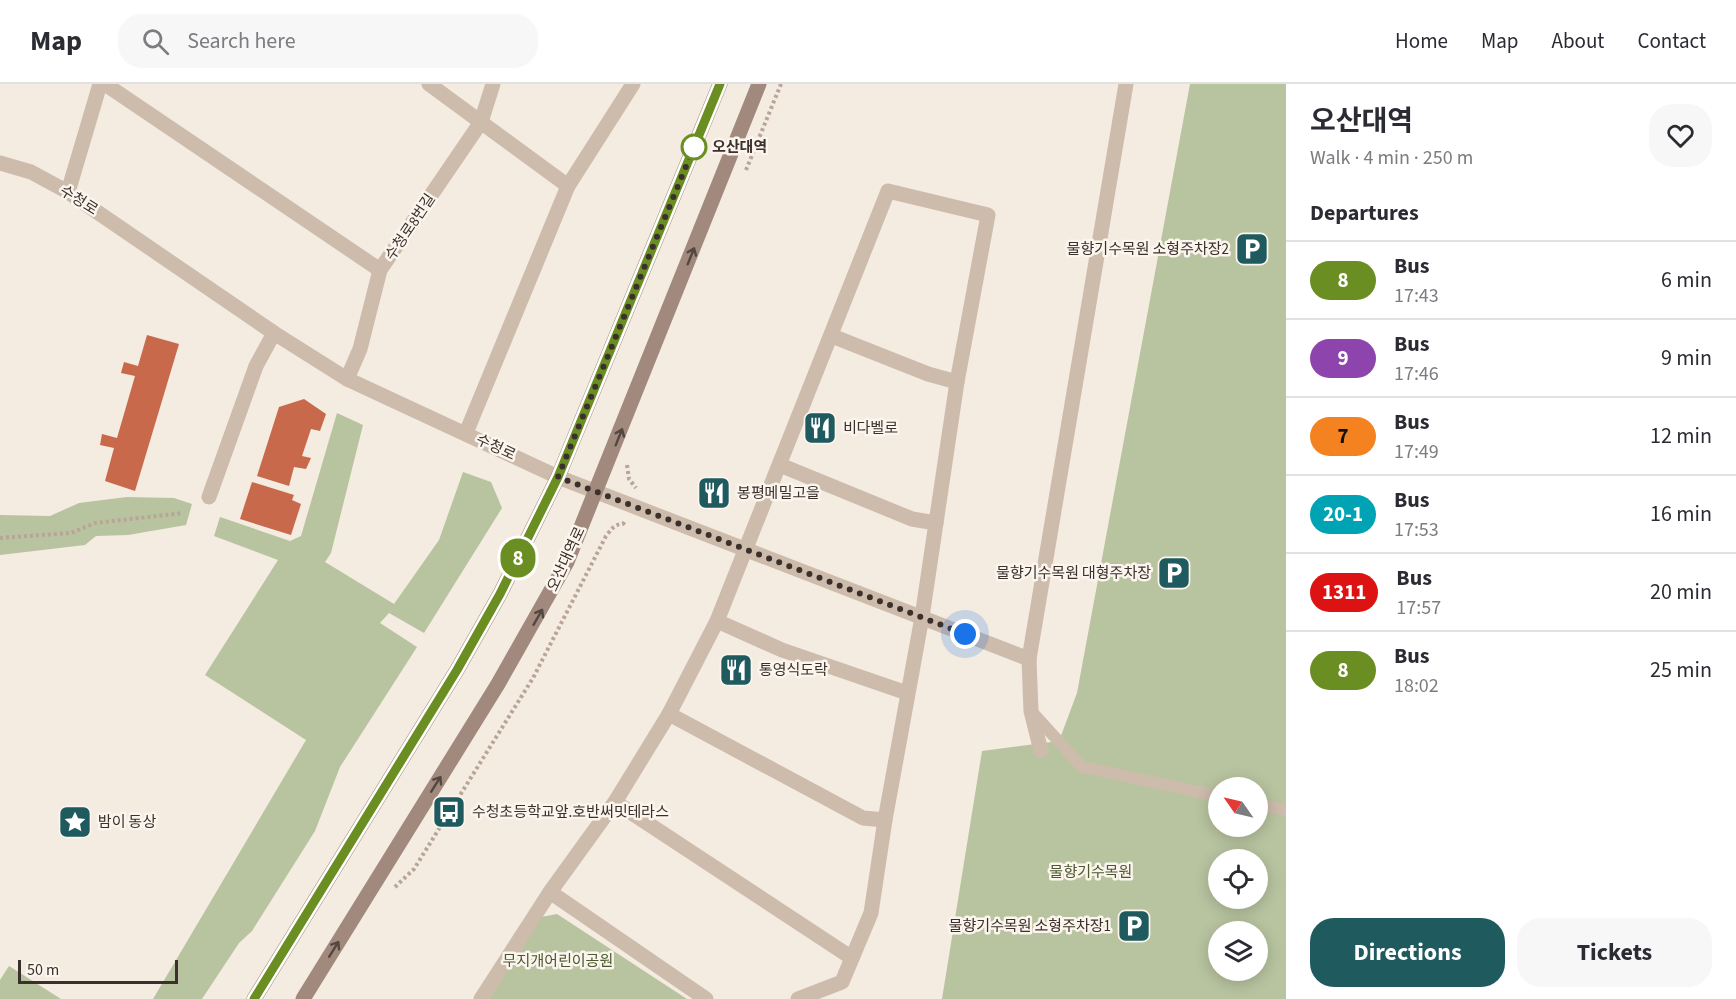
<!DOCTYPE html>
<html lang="en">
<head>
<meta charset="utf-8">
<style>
  body { margin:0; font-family:"Source Sans 3","Noto Sans KR",sans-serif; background:#f7f7f7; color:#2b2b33; height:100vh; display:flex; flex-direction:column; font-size:22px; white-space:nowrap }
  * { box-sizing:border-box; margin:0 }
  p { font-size:20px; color:#7c7c81 }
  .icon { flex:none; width:33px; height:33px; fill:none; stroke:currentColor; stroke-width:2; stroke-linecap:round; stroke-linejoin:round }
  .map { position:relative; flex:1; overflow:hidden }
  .sheet { display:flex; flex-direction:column; background:#fff; width:450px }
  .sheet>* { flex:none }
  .badge { padding:0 12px; border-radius:20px; font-size:21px; line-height:39px }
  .needle { width:39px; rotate:304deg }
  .buttons { position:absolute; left:1208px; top:693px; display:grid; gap:12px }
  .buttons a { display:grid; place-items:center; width:60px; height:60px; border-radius:50%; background:#fff; box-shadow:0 3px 15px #0003; font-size:30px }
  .scale { position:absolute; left:18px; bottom:15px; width:160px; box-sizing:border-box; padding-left:6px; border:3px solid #3b302b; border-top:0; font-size:16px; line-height:21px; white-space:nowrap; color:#3b302b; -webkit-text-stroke:4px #fbf5ee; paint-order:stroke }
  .you { position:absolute; width:30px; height:30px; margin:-15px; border:4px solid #fff; border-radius:50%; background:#1a73e8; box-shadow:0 0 0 9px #1a73e833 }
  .map>.badge { position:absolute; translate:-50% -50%; box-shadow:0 0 0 3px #fff }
  h2 { padding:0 24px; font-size:22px; line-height:54px }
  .round { display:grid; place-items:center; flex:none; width:63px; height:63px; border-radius:24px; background:#f7f7f7 }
  .overview { display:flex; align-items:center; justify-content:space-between; height:102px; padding:0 24px }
  h1 { font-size:28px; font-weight:700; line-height:45px }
  .action { display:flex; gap:12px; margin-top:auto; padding:12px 24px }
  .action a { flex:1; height:69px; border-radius:24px; background:#1f5a5e; color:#fff; font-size:24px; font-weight:700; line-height:69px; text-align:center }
  .action a+a { background:#f7f7f7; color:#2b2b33 }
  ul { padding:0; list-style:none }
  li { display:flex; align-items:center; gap:18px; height:78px; padding:0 24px; border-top:2px solid #e1e1e2 }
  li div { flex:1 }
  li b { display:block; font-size:22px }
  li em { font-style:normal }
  li .badge { min-width:66px; font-weight:700; text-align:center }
  header { display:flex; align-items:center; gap:36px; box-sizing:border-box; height:84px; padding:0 30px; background:#fff; border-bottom:2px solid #e1e1e2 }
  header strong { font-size:28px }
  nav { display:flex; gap:33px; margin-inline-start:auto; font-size:21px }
  .search { width:420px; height:54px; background:#f7f7f7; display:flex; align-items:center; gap:15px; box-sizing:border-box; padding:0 21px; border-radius:24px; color:#7c7c81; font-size:22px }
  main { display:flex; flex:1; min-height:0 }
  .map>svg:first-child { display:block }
  .green { fill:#b8c4a0; fill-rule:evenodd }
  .building { fill:#c8694b }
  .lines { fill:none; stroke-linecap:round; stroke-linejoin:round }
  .path { stroke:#b9a596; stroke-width:4; stroke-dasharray:3 3; stroke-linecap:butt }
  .service { stroke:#cdbbac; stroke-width:12 }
  .minor { stroke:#cdbbac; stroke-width:15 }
  .secondary { stroke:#a18a7d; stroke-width:15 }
  .oneway { stroke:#544640 }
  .line-casing { stroke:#fff; stroke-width:14 }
  .line { stroke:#6b8e23; stroke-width:9 }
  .walk { stroke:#3b302b; stroke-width:6; stroke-dasharray:0 10.8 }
  .stop-dot { fill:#fff; stroke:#6b8e23; stroke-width:3 }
  .labels { text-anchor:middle; stroke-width:5; stroke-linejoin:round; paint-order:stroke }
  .stop-label { font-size:15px; font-weight:bold; fill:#3b302b; stroke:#fbf5ee; text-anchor:start }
  .street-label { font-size:15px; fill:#3b302b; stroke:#fbf5ee }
  .poi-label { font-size:15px; fill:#3b302b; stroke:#fbf5ee; text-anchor:start }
  .park-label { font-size:15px; fill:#4a5a2e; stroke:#fbf5ee }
</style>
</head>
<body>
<header>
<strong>Map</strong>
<div class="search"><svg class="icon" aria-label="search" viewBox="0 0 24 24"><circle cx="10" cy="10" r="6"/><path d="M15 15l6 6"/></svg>Search here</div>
<nav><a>Home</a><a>Map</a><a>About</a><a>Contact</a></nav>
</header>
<main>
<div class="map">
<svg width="1286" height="915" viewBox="0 0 1286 915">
  <rect width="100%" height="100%" fill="#f4ebe1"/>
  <!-- green -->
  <g class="green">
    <path d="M 1190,0 L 1286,0 L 1286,915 L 942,915 L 982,667 L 1059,657 L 1077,609 ZM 1218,704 L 1257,704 L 1257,742 L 1218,742 ZM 1218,776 L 1257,776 L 1257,814 L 1218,814 ZM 1218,848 L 1257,848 L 1257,886 L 1218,886 Z"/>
    <polygon points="337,329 363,341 331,469 325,478 394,520 439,456 463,388 491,398 502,424 424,549 389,529 380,539 417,563 340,683 315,747 252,847 239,859 202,915 153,915 306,656 205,591 278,476 214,452 220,433 290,457 301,452"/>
    <polygon points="127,413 174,414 192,420 186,441 128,451 96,452 85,461 0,471 0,431 50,432 79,419"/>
    <polygon points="557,830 687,915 488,915 541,833"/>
    <polygon points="9,882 61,915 0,915 0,896"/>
  </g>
  <!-- building -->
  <g class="building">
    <polygon points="147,251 179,260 135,407 105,397 114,364 100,361 102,350 117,354 135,292 121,289 124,278 138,282"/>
    <polygon points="304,315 326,330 320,347 311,345 302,372 311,374 306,385 294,383 289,402 257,392 279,323"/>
    <polygon points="252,398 294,411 292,416 301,420 291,451 240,435"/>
  </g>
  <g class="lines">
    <!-- path -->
    <g class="path">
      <polyline points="746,86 781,0"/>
      <polyline points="627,381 629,395 636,404"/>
      <polyline points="0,454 71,449 95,439 183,429"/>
      <path d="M 395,803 L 414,785 L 533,594 L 606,452 C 611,446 614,440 623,440 L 625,437"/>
    </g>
    <!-- service -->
    <g class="service">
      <polyline points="1032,628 1082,683 1218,712"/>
      <polyline points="1257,720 1286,726"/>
    </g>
    <!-- minor -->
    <g class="minor">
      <polyline points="105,0 380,186"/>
      <polyline points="429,0 568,102"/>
      <polyline points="0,79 31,88 68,108 274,249 347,295 558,393 1029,575"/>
      <polyline points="68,108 100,0"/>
      <polyline points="832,252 928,290 957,298"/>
      <polyline points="347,295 360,265 380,186 481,38 493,0"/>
      <polyline points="466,349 568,102 633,0"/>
      <polyline points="780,381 912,435 936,439"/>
      <polyline points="209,413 256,282 274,249"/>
      <polyline points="717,537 782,566 907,609"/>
      <polyline points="669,630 863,734 885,736"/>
      <polyline points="1041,667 1031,627 1029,575 1126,0"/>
      <polyline points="615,718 852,874"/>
      <polyline points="550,808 706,915"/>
      <polyline points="481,915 550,808 615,718 669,630 717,537 888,107 988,131 957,298 922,533 885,736 871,829 842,898 798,915"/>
    </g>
    <!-- secondary -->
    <g class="secondary">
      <polyline points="254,915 457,586 500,510 558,393 720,0"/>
      <polyline points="303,915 498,600 567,478 759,0"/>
    </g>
  </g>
  <!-- one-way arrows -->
  <defs><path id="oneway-shaft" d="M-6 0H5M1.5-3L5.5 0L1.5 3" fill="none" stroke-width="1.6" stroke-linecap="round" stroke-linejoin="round" transform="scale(1.5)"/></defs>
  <g class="oneway">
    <use href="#oneway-shaft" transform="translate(691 172) rotate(-68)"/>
    <use href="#oneway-shaft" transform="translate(619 353) rotate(-68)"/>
    <use href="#oneway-shaft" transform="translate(538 533) rotate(-60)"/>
    <use href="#oneway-shaft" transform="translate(436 700) rotate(-58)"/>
    <use href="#oneway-shaft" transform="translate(334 865) rotate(-58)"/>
  </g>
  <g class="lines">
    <!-- line casing -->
    <g class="line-casing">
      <polyline id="line" points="254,915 457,586 500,510 558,393 720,0"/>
    </g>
    <!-- line -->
    <use href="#line" class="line"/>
    <!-- walk -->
    <polyline class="walk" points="694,63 558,393 965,550"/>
  </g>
  <!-- icons -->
  <defs>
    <g id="parking-square" transform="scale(1.725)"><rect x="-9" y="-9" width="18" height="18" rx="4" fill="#1f5a5e" stroke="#fbf5ee"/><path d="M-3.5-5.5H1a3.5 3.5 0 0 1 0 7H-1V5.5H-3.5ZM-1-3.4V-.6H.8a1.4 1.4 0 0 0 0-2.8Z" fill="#fff"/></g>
    <g id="restaurant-square" transform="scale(1.725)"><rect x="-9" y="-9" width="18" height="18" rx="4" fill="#1f5a5e" stroke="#fbf5ee"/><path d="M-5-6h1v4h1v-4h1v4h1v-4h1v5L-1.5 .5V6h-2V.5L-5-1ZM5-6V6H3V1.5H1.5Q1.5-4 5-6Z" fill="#fff"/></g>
    <g id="bus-square" transform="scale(1.725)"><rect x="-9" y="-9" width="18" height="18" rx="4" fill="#1f5a5e" stroke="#fbf5ee"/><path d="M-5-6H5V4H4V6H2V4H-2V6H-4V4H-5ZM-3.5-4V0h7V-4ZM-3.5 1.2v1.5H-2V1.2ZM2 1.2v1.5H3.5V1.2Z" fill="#fff"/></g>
    <g id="sight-square" transform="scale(1.725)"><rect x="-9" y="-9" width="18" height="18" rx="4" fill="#1f5a5e" stroke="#fbf5ee"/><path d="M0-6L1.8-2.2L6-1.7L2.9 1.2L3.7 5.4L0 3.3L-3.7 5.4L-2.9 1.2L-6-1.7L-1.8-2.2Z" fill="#fff"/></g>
  </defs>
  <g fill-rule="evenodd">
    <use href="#parking-square" x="1252" y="165"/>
    <use href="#restaurant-square" x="820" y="344"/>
    <use href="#restaurant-square" x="714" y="409"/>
    <use href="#parking-square" x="1174" y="489"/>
    <use href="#restaurant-square" x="736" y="586"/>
    <use href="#bus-square" x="449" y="728"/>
    <use href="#sight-square" x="75" y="738"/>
    <use href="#parking-square" x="1134" y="842"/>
  </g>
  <!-- markers -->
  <circle class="stop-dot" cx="694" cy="63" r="12"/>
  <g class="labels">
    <!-- stop labels -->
    <g class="stop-label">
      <text x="712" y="68">오산대역</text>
    </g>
    <!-- street labels -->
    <g class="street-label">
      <text transform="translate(79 116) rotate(32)" y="5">수청로</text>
      <text transform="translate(410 143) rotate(-56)" y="5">수청로8번길</text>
      <text transform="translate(496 363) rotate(25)" y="5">수청로</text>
      <text transform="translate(566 475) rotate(-65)" y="5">오산대역로</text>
    </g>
    <!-- poi labels -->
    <g class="poi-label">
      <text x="1229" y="170" text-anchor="end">물향기수목원 소형주차장2</text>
      <text x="843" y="349">비다벨로</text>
      <text x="737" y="414">봉평메밀고을</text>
      <text x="1151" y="494" text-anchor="end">물향기수목원 대형주차장</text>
      <text x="759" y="591">통영식도락</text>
      <text x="472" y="733">수청초등학교앞.호반써밋테라스</text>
      <text x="98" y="743">밤이 동상</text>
      <text x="1111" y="847" text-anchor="end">물향기수목원 소형주차장1</text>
    </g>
    <!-- park labels -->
    <g class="park-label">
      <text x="1091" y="793">물향기수목원</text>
      <text x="558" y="882">무지개어린이공원</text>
    </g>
  </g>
</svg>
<div class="buttons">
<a><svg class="needle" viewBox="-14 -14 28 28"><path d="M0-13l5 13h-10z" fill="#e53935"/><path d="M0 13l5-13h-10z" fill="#7c7c81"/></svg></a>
<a><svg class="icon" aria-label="locate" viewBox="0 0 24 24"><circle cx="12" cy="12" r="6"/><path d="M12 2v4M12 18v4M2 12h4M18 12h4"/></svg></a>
<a><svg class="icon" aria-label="layers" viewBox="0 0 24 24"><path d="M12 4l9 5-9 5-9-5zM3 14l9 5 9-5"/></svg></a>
</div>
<div class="scale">50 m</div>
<div class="you" style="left:965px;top:550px"></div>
<b class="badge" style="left:518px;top:474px;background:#6b8e23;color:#fff">8</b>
</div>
<section class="sheet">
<div class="overview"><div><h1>오산대역</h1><p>Walk · 4 min · 250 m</p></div><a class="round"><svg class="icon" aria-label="heart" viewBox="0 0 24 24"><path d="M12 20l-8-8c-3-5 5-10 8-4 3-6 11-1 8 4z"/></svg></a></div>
<h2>Departures</h2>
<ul>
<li><span class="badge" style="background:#6b8e23;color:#fff">8</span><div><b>Bus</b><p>17:43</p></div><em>6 min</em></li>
<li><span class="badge" style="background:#8e44ad;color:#fff">9</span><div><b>Bus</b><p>17:46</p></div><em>9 min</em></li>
<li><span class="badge" style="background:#f58220;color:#111">7</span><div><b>Bus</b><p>17:49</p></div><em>12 min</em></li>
<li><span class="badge" style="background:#00a3b4;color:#fff">20-1</span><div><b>Bus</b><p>17:53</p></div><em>16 min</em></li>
<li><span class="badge" style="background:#dd1313;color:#fff">1311</span><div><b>Bus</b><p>17:57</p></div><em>20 min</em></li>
<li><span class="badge" style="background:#6b8e23;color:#fff">8</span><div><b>Bus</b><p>18:02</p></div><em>25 min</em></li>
</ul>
<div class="action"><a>Directions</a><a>Tickets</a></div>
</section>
</main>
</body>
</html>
